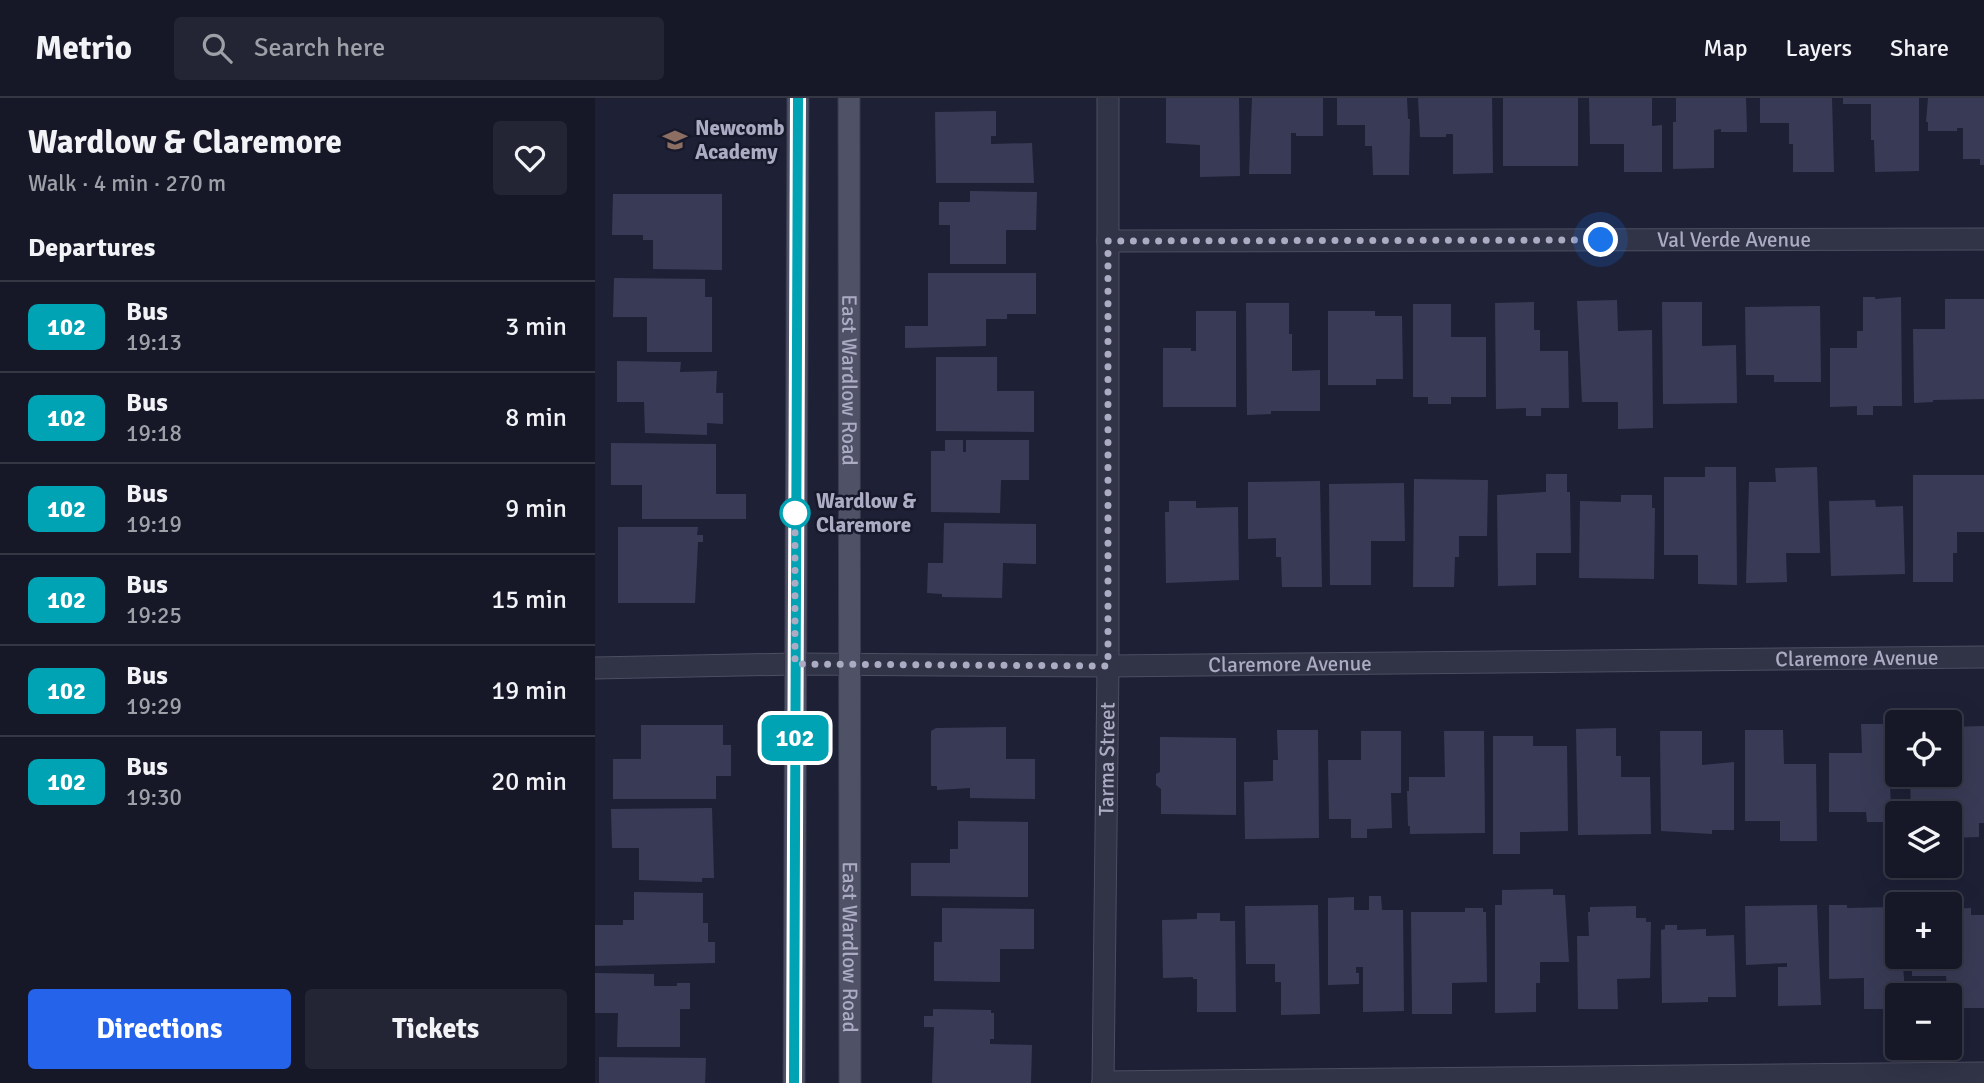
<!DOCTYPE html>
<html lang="en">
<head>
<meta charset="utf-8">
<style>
  body { margin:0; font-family:Signika,sans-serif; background:#232534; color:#f1f3f6; height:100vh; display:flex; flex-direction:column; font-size:26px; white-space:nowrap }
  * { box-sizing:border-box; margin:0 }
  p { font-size:23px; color:#9ea0a8 }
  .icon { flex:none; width:38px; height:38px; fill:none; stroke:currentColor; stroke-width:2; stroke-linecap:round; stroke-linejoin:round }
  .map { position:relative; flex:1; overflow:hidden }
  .sheet { display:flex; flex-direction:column; background:#161828; width:595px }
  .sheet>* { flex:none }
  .badge { padding:0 14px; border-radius:10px; font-size:24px; line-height:46px }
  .tools { position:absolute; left:1290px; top:612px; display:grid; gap:14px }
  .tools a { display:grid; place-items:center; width:77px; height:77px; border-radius:7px; background:#161828; box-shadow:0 7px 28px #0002,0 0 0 2px #353745; font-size:35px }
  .you { position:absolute; width:35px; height:35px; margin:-18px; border:5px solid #fff; border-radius:50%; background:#1a73e8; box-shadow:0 0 0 10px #1a73e833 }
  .map>.badge { position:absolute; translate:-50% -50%; box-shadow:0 0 0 4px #fff }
  h2 { padding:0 28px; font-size:26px; line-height:63px }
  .round { display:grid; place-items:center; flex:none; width:74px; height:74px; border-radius:7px; background:#232534 }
  .headline { display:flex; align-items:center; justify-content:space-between; height:119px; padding:0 28px }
  h1 { font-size:33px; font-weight:700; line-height:52px }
  .cta { display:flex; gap:14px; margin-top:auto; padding:14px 28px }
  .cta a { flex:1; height:80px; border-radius:7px; background:#2563eb; color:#fff; font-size:28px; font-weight:700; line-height:80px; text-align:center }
  .cta a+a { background:#232534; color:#f1f3f6 }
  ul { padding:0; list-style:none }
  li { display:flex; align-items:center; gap:21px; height:91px; padding:0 28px; border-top:2px solid #353745 }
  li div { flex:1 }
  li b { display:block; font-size:26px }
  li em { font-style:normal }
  li .badge { min-width:77px; font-weight:700; text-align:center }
  header { display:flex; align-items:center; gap:42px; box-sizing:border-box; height:98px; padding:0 35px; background:#161828; border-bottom:2px solid #353745 }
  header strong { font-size:33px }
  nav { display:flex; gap:38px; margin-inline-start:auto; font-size:24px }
  .search { width:490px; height:63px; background:#232534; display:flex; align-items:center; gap:18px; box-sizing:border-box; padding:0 24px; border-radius:7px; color:#9ea0a8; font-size:26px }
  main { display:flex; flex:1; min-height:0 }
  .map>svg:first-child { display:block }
  .building { fill:#393b56 }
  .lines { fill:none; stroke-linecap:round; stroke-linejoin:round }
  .minor-casing { stroke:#4c4e62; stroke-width:23 }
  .major-casing { stroke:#383a4d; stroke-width:23 }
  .minor { stroke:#313347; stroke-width:21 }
  .major { stroke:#4f5167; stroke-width:21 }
  .line-casing { stroke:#fff; stroke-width:16 }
  .line { stroke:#00a3b4; stroke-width:10 }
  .walk { stroke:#abacc4; stroke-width:7; stroke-dasharray:0 12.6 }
  .stop-dot { fill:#fff; stroke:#00a3b4; stroke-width:3.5 }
  .labels { text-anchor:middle; stroke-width:5; stroke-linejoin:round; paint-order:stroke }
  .poi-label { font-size:21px; font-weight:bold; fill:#abacc4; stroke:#17192b; text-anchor:start }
  .street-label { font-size:21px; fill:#abacc4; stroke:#17192b }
  .stop-label { font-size:21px; font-weight:bold; fill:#abacc4; stroke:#17192b; text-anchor:start }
</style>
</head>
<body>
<header>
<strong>Metrio</strong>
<div class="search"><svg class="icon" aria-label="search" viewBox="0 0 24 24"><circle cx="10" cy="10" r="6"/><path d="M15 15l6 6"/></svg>Search here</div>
<nav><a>Map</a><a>Layers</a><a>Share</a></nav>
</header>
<main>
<section class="sheet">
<div class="headline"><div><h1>Wardlow &amp; Claremore</h1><p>Walk · 4 min · 270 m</p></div><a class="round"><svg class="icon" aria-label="heart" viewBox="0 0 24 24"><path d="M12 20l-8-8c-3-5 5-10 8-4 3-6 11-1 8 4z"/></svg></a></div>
<h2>Departures</h2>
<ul>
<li><span class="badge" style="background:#00a3b4;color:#fff">102</span><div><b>Bus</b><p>19:13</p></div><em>3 min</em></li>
<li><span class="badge" style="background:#00a3b4;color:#fff">102</span><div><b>Bus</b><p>19:18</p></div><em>8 min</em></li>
<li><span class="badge" style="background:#00a3b4;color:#fff">102</span><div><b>Bus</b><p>19:19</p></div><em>9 min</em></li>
<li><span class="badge" style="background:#00a3b4;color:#fff">102</span><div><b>Bus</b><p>19:25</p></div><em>15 min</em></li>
<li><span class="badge" style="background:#00a3b4;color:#fff">102</span><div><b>Bus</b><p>19:29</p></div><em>19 min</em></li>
<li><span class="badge" style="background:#00a3b4;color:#fff">102</span><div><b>Bus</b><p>19:30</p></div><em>20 min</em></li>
</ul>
<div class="cta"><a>Directions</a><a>Tickets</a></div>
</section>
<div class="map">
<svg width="1389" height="985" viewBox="0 0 1389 985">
  <rect width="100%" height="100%" fill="#1e2036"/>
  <!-- building -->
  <g class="building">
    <polygon points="571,0 644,0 645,78 605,79 605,47 571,45"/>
    <polygon points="657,0 728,0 728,38 701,38 701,35 696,35 696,76 654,76"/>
    <polygon points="742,0 812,0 813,21 815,21 814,77 778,77 777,48 770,48 770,27 742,27"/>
    <polygon points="823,0 897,0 898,75 858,76 858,36 851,36 851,39 825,39"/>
    <rect x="908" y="0" width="75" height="68"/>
    <polygon points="994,0 1057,0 1057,28 1067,27 1067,74 1029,74 1029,46 995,46"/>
    <polygon points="1081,0 1151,0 1152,34 1126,34 1126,31 1119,32 1119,70 1078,71 1078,24 1081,24"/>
    <polygon points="1165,0 1237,0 1239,74 1198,74 1198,46 1194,46 1194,25 1165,25"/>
    <polygon points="1248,0 1324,0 1324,73 1280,74 1279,42 1276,42 1276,6 1248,6"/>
    <polygon points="1333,0 1389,0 1389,67 1385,67 1385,61 1368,61 1368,30 1362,30 1362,33 1333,33 1333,24 1331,24"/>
    <polygon points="401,13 401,38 396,38 396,46 437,45 439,85 341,85 340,14"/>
    <polygon points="375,93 442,94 441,132 411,132 411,166 355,166 355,127 344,127 344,104 375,104"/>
    <polygon points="18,96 127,96 127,172 58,171 58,142 48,142 48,137 17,137"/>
    <polygon points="333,175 441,175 441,216 412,216 412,221 391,221 391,248 310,250 310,228 333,228"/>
    <polygon points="19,180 110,181 110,199 117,199 117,254 52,254 52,219 18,219"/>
    <polygon points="1268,199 1280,199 1280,201 1306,199 1307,308 1278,308 1278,317 1262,317 1262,308 1235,309 1235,250 1262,250 1262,233 1268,233"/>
    <polygon points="1350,201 1389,201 1389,301 1338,302 1338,304 1319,305 1318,231 1350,231"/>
    <polygon points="1022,202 1023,233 1057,232 1058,330 1023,331 1023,304 987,304 982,203"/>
    <polygon points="939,204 939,232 945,232 945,253 973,253 974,310 946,310 946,318 931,318 931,310 901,311 900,205"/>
    <polygon points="1067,204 1107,204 1107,248 1141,247 1142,305 1068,306"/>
    <polygon points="651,205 694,205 694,236 697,236 697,273 725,272 725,313 676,313 676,316 652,317"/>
    <polygon points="818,206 856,206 856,239 891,239 891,299 856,299 856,306 833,306 833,299 818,299"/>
    <polygon points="1225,208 1226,284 1179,284 1179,277 1151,277 1150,209"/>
    <polygon points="601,213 641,213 641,309 568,309 568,250 596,250 596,253 601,253"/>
    <polygon points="733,213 780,213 780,218 807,218 808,281 781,281 781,287 733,287"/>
    <polygon points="341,259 402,259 402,293 439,293 439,334 341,333"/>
    <polygon points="22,263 86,264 85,274 122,273 121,295 128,295 128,326 112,325 112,337 50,335 49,304 22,304"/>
    <polygon points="350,342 368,342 368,354 371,354 371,342 434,342 434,382 406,382 405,415 336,414 336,353 350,353"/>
    <polygon points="16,345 121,346 121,396 151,396 151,421 47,421 47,387 16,387"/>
    <polygon points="1110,369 1141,369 1142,487 1103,486 1103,457 1069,457 1069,379 1110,379"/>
    <polygon points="1222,369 1225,455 1191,455 1192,484 1151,485 1154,384 1181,384 1180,370"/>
    <polygon points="951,376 972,376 972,394 975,394 976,455 941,455 941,487 903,488 902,397 951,394"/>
    <polygon points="1318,377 1389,377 1389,434 1362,434 1362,455 1358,455 1358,484 1318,484"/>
    <polygon points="819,381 893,382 892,438 864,438 864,459 860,459 859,489 818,489"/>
    <polygon points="725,383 727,489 687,489 686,459 681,459 681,440 653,441 653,384"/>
    <polygon points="809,385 810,443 776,443 776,487 735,487 734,386"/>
    <polygon points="1026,397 1057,397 1057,410 1060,410 1059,481 984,480 985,403 1026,404"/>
    <polygon points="1280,402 1281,409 1308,408 1310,476 1236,478 1234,403"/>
    <polygon points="574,403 601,403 601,410 643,409 644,482 571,485 570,414 574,414"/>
    <polygon points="349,425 441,426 441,466 408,465 407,500 347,499 347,496 332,495 333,465 348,465"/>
    <polygon points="23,429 103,429 102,437 108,437 108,444 103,444 100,505 23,505"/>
    <polygon points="1266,626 1302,626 1302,677 1306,677 1306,689 1295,689 1297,724 1272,724 1271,714 1234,714 1234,655 1267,655"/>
    <polygon points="46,627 128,627 128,647 136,647 136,678 121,678 121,701 18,701 18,661 46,661"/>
    <polygon points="1389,628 1389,725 1384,725 1384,739 1354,740 1354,716 1316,716 1315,677 1354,677 1354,629"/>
    <polygon points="411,629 411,661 440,661 440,701 375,700 375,690 342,692 342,688 336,688 336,633 341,630"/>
    <polygon points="1021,630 1021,658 1026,658 1026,679 1055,679 1056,736 983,737 981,631"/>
    <polygon points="682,632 723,632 724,740 650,741 649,684 678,683 678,662 683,662"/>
    <polygon points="1150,632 1188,632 1189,666 1221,666 1222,743 1185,743 1185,723 1150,723"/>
    <polygon points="766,633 806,633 806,695 796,695 797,730 772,731 772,740 756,740 756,721 734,721 733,662 766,662"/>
    <polygon points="849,633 889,633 890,735 815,736 815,728 813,728 812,693 814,693 814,679 850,679"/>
    <polygon points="1065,633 1107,633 1107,667 1139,664 1139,732 1117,732 1117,736 1066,733"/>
    <polygon points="898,638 938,638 938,648 972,648 973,733 925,734 925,756 898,756"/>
    <polygon points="565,639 641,640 641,717 566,716 566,691 561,687 561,676 565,674"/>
    <polygon points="117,710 119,780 107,780 107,784 44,782 44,750 17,750 16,711"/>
    <polygon points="363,723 433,724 433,799 316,798 316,765 355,765 355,751 363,751"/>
    <polygon points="958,791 958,797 970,797 974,864 945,864 945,885 941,885 941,914 900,915 900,807 907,807 907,792"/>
    <polygon points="39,794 108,795 108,825 113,825 113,844 120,844 120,865 0,868 0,827 28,827 28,822 39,822"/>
    <polygon points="774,798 786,798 787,812 808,812 809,913 768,914 768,869 761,869 761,875 764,875 764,886 733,887 733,800 759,799 759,812 774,812"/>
    <polygon points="723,807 725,916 686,917 686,884 680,884 680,866 651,866 650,808"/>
    <polygon points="1222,807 1226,907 1183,908 1183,869 1192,869 1192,865 1151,867 1150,808"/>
    <polygon points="1234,807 1252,807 1252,810 1302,809 1302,859 1307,859 1309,880 1309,898 1302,898 1302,911 1269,911 1269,880 1234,881"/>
    <polygon points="1041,808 1041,820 1051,820 1051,824 1056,824 1055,880 1022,881 1023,911 983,911 982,838 994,838 993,814 995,814 995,809"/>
    <polygon points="347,810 439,811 439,851 405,851 405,884 339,883 339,844 347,844"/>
    <polygon points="870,810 888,810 888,814 891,814 892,884 857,885 857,916 817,916 816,814 870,814"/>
    <polygon points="1376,810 1376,817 1389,817 1389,910 1354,910 1351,878 1317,878 1317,859 1354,859 1354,811"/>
    <polygon points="602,815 625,815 625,823 640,823 641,914 602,914 602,881 598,881 598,879 568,880 567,822 602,821"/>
    <polygon points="1070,827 1082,827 1082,832 1111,831 1111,838 1139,837 1141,899 1113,899 1113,904 1067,905 1066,832 1070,831"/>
    <polygon points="0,875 59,876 59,888 82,888 82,885 95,885 95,911 85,911 85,949 22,949 23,915 0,915"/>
    <polygon points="338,911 396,912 396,915 399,915 399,941 395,941 395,946 437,947 436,985 337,985 339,929 329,929 329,918 338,918"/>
    <polygon points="4,959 111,960 110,985 4,985"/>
  </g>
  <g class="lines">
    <!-- minor casing -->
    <g class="minor-casing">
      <g id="minor">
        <path id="s1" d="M 513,143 L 1389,141"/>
        <path id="s2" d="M 0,570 L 200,566 L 513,568 L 1389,559"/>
        <polyline points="508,984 1389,975"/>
        <path id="s3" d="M 508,985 L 513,568 L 513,0"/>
      </g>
    </g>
    <!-- major casing -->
    <g class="major-casing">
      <g id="major">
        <path id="s4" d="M 254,0 L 255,985"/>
        <polyline points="199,985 203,0"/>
      </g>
    </g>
    <!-- minor -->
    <use href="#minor" class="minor"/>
    <!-- major -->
    <use href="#major" class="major"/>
  </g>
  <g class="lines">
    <!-- line casing -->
    <g class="line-casing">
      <polyline id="line" points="199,985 203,0"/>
    </g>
    <!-- line -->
    <use href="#line" class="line"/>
    <!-- walk -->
    <polyline class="walk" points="200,415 200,406 200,566 513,568 513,143 1006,142"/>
  </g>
  <!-- icons -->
  <defs>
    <g id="school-bare" transform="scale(1.89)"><path d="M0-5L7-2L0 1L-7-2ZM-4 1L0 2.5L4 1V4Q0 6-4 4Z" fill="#8d6e63" stroke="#17192b" stroke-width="2.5" paint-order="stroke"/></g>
  </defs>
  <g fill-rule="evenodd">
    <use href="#school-bare" x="80" y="42"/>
  </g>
  <!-- markers -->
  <circle class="stop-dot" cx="200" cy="415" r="14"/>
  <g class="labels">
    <!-- poi labels -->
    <g class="poi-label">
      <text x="100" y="37">Newcomb<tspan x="100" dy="24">Academy</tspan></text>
    </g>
    <!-- street labels -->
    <g class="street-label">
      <text dy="7" stroke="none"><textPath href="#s1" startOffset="626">Val Verde Avenue</textPath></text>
      <text dy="7" stroke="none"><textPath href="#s4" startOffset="282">East Wardlow Road</textPath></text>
      <text dy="7" stroke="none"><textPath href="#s2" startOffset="1262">Claremore Avenue</textPath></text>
      <text dy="7" stroke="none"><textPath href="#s2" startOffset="695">Claremore Avenue</textPath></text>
      <text dy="7" stroke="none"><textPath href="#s3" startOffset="324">Tarma Street</textPath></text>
      <text dy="7" stroke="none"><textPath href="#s4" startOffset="849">East Wardlow Road</textPath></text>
    </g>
    <!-- stop labels -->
    <g class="stop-label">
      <text x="221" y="410">Wardlow &amp;<tspan x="221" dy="24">Claremore</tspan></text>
    </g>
  </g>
</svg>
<div class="tools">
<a><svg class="icon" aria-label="locate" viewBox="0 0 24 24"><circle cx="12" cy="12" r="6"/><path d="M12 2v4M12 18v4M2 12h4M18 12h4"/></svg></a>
<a><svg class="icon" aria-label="layers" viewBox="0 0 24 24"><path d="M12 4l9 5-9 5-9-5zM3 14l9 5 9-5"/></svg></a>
<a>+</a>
<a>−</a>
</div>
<div class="you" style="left:1006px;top:142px"></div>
<b class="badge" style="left:200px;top:640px;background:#00a3b4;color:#fff">102</b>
</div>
</main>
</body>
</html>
